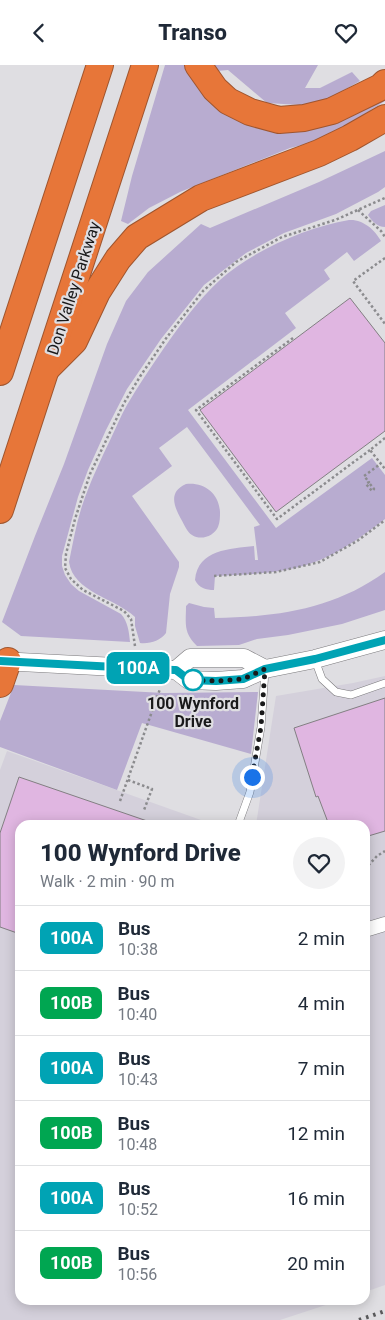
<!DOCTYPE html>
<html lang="en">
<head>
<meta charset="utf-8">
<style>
  body { margin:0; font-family:Roboto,sans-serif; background:#f2f2f3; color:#1f2937; height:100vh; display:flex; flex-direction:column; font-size:19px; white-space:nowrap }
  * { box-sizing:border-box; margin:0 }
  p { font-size:16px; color:#747a83 }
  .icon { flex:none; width:28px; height:28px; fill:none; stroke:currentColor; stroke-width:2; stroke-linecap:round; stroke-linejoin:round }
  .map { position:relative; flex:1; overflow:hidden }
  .sheet { position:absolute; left:15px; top:755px; width:355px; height:485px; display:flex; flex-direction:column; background:#fff; border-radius:15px; box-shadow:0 2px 12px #0003 }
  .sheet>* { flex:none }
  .badge { padding:0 10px; border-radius:8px; font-size:18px; line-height:32px }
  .you { position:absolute; width:25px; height:25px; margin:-12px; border:4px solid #fff; border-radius:50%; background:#1a73e8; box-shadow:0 0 0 8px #1a73e833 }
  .map>.badge { position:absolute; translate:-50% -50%; box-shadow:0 0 0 2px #fff }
  .round { display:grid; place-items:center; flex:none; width:52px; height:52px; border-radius:26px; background:#f2f2f3 }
  .summary { display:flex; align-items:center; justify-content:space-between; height:85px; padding:0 25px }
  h1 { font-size:24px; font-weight:800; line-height:38px }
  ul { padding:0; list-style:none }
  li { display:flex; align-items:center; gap:15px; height:65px; padding:0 25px; border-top:1px solid #e0e1e3 }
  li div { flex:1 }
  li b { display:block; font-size:19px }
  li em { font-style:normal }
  li .badge { min-width:55px; font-weight:700; text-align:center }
  header { display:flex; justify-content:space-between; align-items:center; height:65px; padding:0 25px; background:#fff; font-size:22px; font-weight:800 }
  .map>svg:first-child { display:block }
  .built { fill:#d4d0db }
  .green { fill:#b8acd0 }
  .building { fill:#e0b6e1; stroke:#827f82 }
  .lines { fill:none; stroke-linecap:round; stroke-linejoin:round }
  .service-casing { stroke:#7b7a7d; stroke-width:8 }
  .minor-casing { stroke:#7b7a7d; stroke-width:15 }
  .tertiary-casing { stroke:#7b7a7d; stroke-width:19 }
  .motorway-casing { stroke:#9f552e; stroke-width:28 }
  .path { stroke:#8b8b8e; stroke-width:2.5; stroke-dasharray:2.5 2.5; stroke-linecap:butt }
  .service { stroke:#fff; stroke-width:7 }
  .minor { stroke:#fff; stroke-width:14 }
  .tertiary { stroke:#fff; stroke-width:18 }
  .motorway { stroke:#e77639; stroke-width:26 }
  .rail { stroke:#58585a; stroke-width:4; stroke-dasharray:2.5 5; stroke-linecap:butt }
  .line-casing { stroke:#fff; stroke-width:11 }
  .line { stroke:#00a3b4; stroke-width:8 }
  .walk { stroke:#19191a; stroke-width:5; stroke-dasharray:0 9 }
  .stop-dot { fill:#fff; stroke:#00a3b4; stroke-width:2.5 }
  .labels { text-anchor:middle; stroke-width:4.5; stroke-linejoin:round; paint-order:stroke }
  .street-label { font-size:16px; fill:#19191a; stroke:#dfdee2 }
  .stop-label { font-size:16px; font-weight:bold; fill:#19191a; stroke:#dfdee2 }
</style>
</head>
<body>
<header><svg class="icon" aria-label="back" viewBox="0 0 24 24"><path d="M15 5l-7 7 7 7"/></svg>Transo<svg class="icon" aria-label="heart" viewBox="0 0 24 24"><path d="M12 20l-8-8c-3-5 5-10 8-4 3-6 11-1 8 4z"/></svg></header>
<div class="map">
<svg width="385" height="1255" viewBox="0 0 385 1255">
  <rect width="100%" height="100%" fill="#dfdee2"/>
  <!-- built -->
  <g class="built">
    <polygon points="385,611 385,1220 365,1227 365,760 256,760 276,631 353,618"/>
    <polygon points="7,686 215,760 20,760 20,1235 341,1235 280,1255 0,1255 0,705"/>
  </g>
  <!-- green -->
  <g class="green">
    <polygon points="165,0 186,0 212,39 237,55 255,61 385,27 385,36 341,64 314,77 290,83 180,127 149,143 128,159 121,156 132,111"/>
    <polygon points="214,0 318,0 305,23 320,23 352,7 360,16 316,41 267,38 228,5 217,6"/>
    <path d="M 385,86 L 385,122 L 378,127 L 336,149 L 284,168 L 246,188 L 204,220 L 161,274 L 127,324 L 106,365 L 88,405 L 78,432 L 62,491 L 62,501 L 65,510 L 71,519 L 79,526 L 121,549 C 128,557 129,567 130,577 L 21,571 L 2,557 L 35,471 L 64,399 L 107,279 L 126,236 L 148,207 L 201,159 L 210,163 L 319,117 Z"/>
    <path d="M 385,140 L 385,162 C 377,162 372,156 368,150 L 371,146 Z"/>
    <path d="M 349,155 C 363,154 375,165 381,176 L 354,196 L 347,187 L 324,205 L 330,214 L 285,248 L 296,263 L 188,345 L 276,463 L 372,393 L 385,410 L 385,454 C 364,470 344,485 320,495 C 287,509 250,509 215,511 L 214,525 C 206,525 199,523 195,515 C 198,484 230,484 254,481 L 255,495 L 258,495 L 254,462 L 260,460 L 187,362 L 159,383 L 172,401 L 132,431 L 179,497 L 179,502 L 170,529 L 166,568 C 160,576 150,579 140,578 L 135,561 L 135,552 C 115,533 73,527 69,497 C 73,478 76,459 82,441 C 90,417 101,394 112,371 C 117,361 121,350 127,340 C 138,321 151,302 164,283 C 181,259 198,235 220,215 C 252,186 307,162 349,155 Z"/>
    <path d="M 186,419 C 204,417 219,428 220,447 C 220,452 220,457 218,462 C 214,471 201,476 192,470 C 187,467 184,459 181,454 C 174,441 168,427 186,419 Z"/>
    <path d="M 385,507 L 385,545 L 342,559 L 288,570 L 257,574 L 239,580 L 197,581 C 183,567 186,559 186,541 L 189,538 L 204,542 L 214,543 L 215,553 C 277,552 334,544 385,507 Z"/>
    <polygon points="14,620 164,628 258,627 251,689 142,658 117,725 0,682 0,656"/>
  </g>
  <!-- building -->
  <g class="building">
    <polygon points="350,233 385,278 385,366 276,447 200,345"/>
    <polygon points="385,633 385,766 365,772 365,760 329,760 318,731 316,732 294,663"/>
    <polygon points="19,712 153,758 152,760 20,760 20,869 0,862 0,768"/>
  </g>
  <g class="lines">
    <!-- service casing -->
    <g class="service-casing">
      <g id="service">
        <polyline points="315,595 322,614 336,627 351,630 385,618"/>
        <polyline points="238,760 250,727 261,662 265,606"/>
      </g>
    </g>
    <!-- minor casing -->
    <g class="minor-casing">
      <polyline id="minor" points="365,865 385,859"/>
    </g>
    <!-- tertiary casing -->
    <g class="tertiary-casing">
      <g id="tertiary">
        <polyline points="0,596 174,605 176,605 189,615 216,616 243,614 265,604 315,594 385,575"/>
        <polyline points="176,605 190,593 244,593 265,604"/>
      </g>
    </g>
    <!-- motorway casing -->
    <g class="motorway-casing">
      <g id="motorway">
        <polyline points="198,0 215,24 228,36 250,47 279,55 304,53 332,46 381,22 385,18"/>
        <polyline points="48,302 74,276 97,227 118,194 137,172 201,133 319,88 350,73 385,53"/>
        <polyline points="0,307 100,0"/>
        <polyline points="0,445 145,0"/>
        <polyline points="0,619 8,596"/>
      </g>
    </g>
    <!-- path -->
    <g class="path">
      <polyline points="358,145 381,166 385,172"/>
      <polyline points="385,193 353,216 385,259"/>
      <polyline points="293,273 196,345 277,454 370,385"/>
      <polyline points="385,373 370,385 385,404"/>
      <polyline points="370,419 374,424 372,426 366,419 369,417 364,411 379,400"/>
      <polyline points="214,511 276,507 320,497 357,476 385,455"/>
      <polyline points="135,581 131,554 124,546 83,525 71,514 65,503 66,489 75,454 90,409 124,338 141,310 167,272 203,226 236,197 282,172 335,155 385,133"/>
      <polyline points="128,715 152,724 144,745"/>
      <polyline points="120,736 160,624"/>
      <polyline points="365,804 377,791 385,786"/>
    </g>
    <!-- service -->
    <use href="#service" class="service"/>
    <!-- minor -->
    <use href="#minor" class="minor"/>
    <!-- tertiary -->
    <use href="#tertiary" class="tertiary"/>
    <!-- motorway -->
    <use href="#motorway" class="motorway"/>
    <!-- rail -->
    <polyline class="rail" points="359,1255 385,1246"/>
  </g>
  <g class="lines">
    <!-- line casing -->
    <g class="line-casing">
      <polyline id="line" points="0,596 174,605 176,605 189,615 216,616 243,614 265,604 315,594 385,575"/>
    </g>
    <!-- line -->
    <use href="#line" class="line"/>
    <!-- walk -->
    <polyline class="walk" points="193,615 189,615 216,616 243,614 265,604 261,662 252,712"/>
  </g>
  <!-- markers -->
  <circle class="stop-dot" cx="193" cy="615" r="10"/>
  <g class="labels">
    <!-- street labels -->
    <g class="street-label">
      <text transform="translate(73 223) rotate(-72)" y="6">Don Valley Parkway</text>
    </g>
    <!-- stop labels -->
    <g class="stop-label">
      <text x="193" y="644">100 Wynford<tspan x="193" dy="18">Drive</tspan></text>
    </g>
  </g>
</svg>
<div class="you" style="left:252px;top:712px"></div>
<b class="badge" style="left:138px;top:603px;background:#00a3b4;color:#fff">100A</b>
<section class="sheet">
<div class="summary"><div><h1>100 Wynford Drive</h1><p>Walk · 2 min · 90 m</p></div><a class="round"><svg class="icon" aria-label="heart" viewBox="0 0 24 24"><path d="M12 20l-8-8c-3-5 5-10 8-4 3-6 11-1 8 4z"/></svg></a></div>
<ul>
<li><span class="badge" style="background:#00a3b4;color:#fff">100A</span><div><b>Bus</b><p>10:38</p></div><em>2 min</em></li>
<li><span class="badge" style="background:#00a651;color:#fff">100B</span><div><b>Bus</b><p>10:40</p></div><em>4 min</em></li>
<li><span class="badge" style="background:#00a3b4;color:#fff">100A</span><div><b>Bus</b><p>10:43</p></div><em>7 min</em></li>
<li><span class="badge" style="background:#00a651;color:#fff">100B</span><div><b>Bus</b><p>10:48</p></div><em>12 min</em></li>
<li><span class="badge" style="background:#00a3b4;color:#fff">100A</span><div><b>Bus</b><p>10:52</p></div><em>16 min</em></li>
<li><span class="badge" style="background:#00a651;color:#fff">100B</span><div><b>Bus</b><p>10:56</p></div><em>20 min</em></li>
</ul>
</section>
</div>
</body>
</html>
